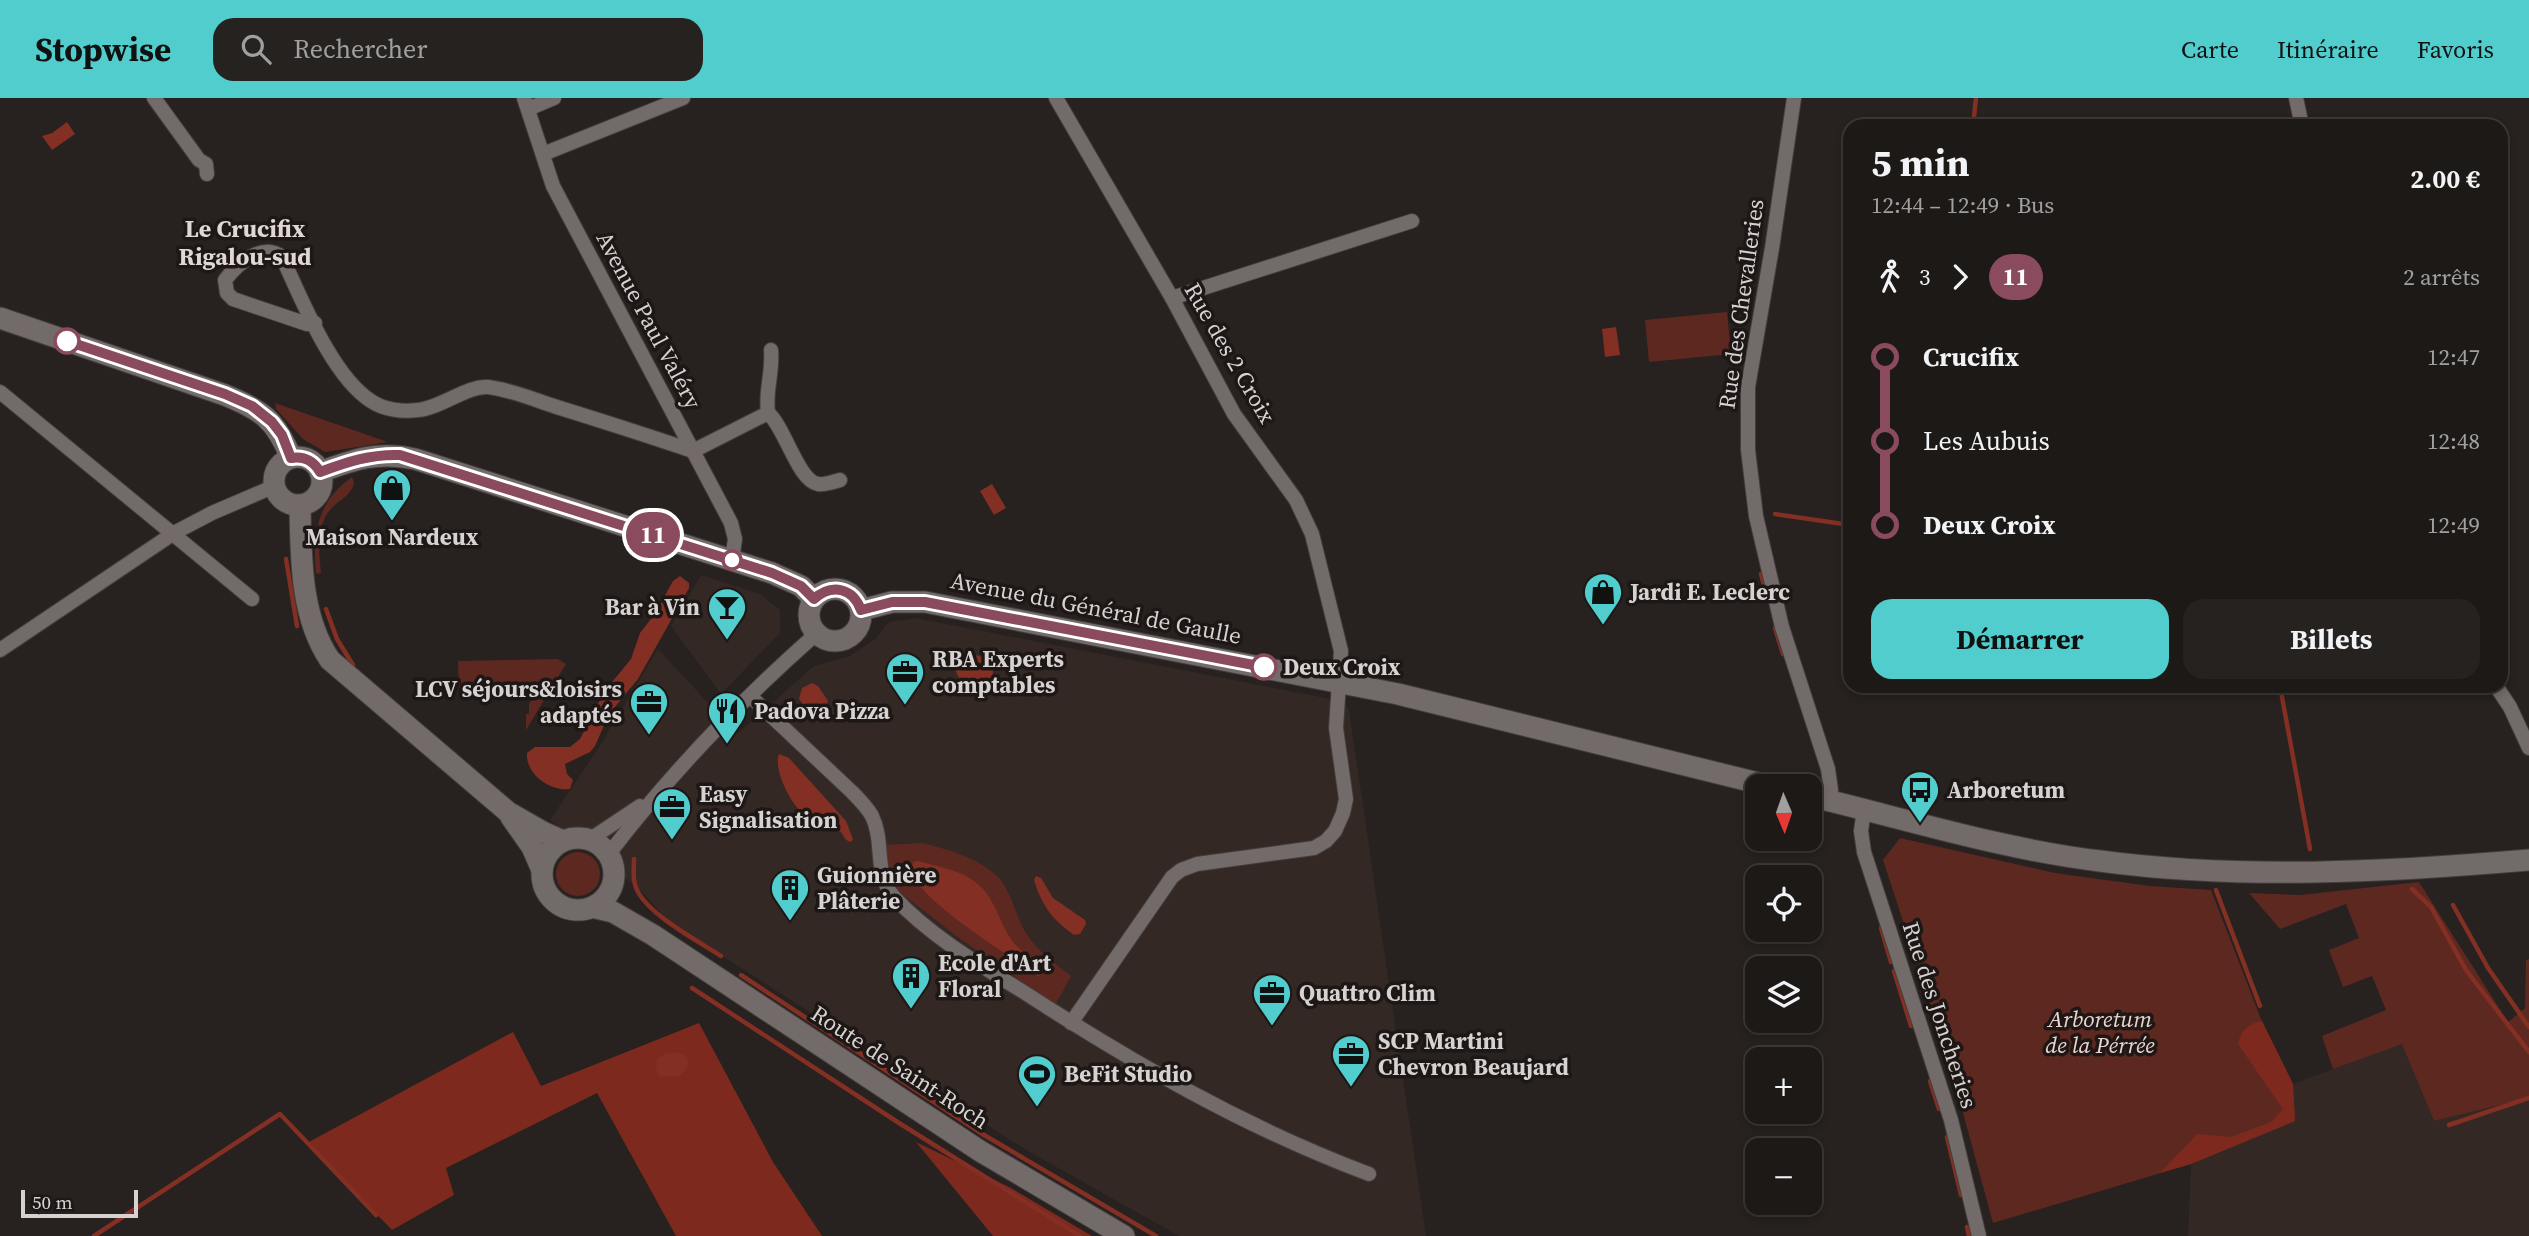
<!DOCTYPE html>
<html lang="fr">
<head>
<meta charset="utf-8">
<style>
  body { margin:0; font-family:"Source Serif 4",serif; background:#252220; color:#f1f3f6; height:100vh; display:flex; flex-direction:column; font-size:26px; white-space:nowrap }
  * { box-sizing:border-box; margin:0 }
  p { font-size:23px; color:#a0a0a1 }
  .icon { flex:none; width:38px; height:38px; fill:none; stroke:currentColor; stroke-width:2; stroke-linecap:round; stroke-linejoin:round }
  .map { position:relative; flex:1; overflow:hidden }
  .details { position:absolute; left:1843px; top:21px; width:665px; height:574px; display:flex; flex-direction:column; background:#1d1917; border-radius:21px; box-shadow:0 4px 10px #0003,0 0 0 2px #3b3836 }
  .details>* { flex:none }
  .badge { padding:0 14px; border-radius:23px; font-size:24px; line-height:46px }
  .needle { width:46px; rotate:178deg }
  .tools { position:absolute; left:1745px; top:676px; display:grid; gap:14px }
  .tools a { display:grid; place-items:center; width:77px; height:77px; border-radius:14px; background:#1d1917; box-shadow:0 4px 10px #0003,0 0 0 2px #3b3836; font-size:35px }
  .scale { position:absolute; left:21px; bottom:18px; width:117px; box-sizing:border-box; padding-left:7px; border:4px solid #d6d2d1; border-top:0; font-size:19px; line-height:24px; white-space:nowrap; color:#d6d2d1; -webkit-text-stroke:5px #1d1716; paint-order:stroke }
  .map>.badge { position:absolute; translate:-50% -50%; box-shadow:0 0 0 4px #fff }
  .legs { display:flex; align-items:center; gap:10px; height:77px; padding:0 28px; font-size:23px }
  .legs p { margin-inline-start:auto }
  .headline { display:flex; align-items:center; justify-content:space-between; height:119px; padding:0 28px }
  h1 { font-size:38px; font-weight:700; line-height:52px }
  .primary-button { display:flex; gap:14px; margin-top:auto; padding:14px 28px }
  .primary-button a { flex:1; height:80px; border-radius:21px; background:#52cdcd; color:#111; font-size:28px; font-weight:700; line-height:80px; text-align:center }
  .primary-button a+a { background:#252220; color:#f1f3f6 }
  ul { padding:0 28px; list-style:none }
  li { display:flex; align-items:center; gap:24px; height:84px; font-size:26px }
  li i { display:grid; place-items:center; width:10px; height:100%; margin:0 9px; background:currentColor }
  li i::after { content:''; width:18px; height:18px; margin:-9px; border:5px solid; border-radius:50%; background:#1d1917 }
  li p { margin-inline-start:auto }
  li:first-child i { background:linear-gradient(#0000 50%,currentColor 0) }
  li:last-child i { background:linear-gradient(currentColor 50%,#0000 0) }
  header { display:flex; align-items:center; gap:42px; box-sizing:border-box; height:98px; padding:0 35px; background:#52cdcd; color:#111 }
  header strong { font-size:33px }
  nav { display:flex; gap:38px; margin-inline-start:auto; font-size:24px }
  .search { width:490px; height:63px; background:#252220; display:flex; align-items:center; gap:18px; box-sizing:border-box; padding:0 24px; border-radius:21px; color:#a0a0a1; font-size:26px }
  .map>svg:first-child { display:block }
  .built { fill:#342825 }
  .green { fill:#5d2820 }
  .forest { fill:#7d291e }
  .water { fill:#832f23 }
  .lines { fill:none; stroke-linecap:round; stroke-linejoin:round }
  .stream { stroke:#832f23; stroke-width:4.5 }
  .street-casing { stroke:#433e3d; stroke-width:16 }
  .secondary-casing { stroke:#433e3d; stroke-width:23 }
  .street { stroke:#736b6a; stroke-width:14 }
  .secondary { stroke:#736b6a; stroke-width:21 }
  .line-1-casing { stroke:#fff; stroke-width:16 }
  .line-1 { stroke:#8b4b5f; stroke-width:10 }
  .stop-1-dot { fill:#fff; stroke:#8b4b5f; stroke-width:3.5 }
  .labels { text-anchor:middle; stroke-width:7; stroke-linejoin:round; paint-order:stroke }
  .street-label { font-size:23px; fill:#d6d2d1; stroke:#1d1716 }
  .poi-label { font-size:23px; font-weight:bold; fill:#d6d2d1; stroke:#1d1716; text-anchor:start }
  .stop-label { font-size:23px; font-weight:bold; fill:#d6d2d1; stroke:#1d1716; text-anchor:start }
  .park-label { font-size:23px; font-style:italic; fill:#eed4cf; stroke:#1d1716 }
  .neighbourhood-label { font-size:24px; font-weight:bold; fill:#e0d7d5; stroke:#1d1716 }
</style>
</head>
<body>
<header>
<strong>Stopwise</strong>
<div class="search"><svg class="icon" aria-label="search" viewBox="0 0 24 24"><circle cx="10" cy="10" r="6"/><path d="M15 15l6 6"/></svg>Rechercher</div>
<nav><a>Carte</a><a>Itinéraire</a><a>Favoris</a></nav>
</header>
<div class="map">
<svg width="2529" height="1138" viewBox="0 0 2529 1138">
  <rect width="100%" height="100%" fill="#27211f"/>
  <!-- built -->
  <g class="built">
    <polygon points="701,477 760,496 780,512 780,535 721,596 671,528"/>
    <polygon points="916,520 1341,603 1349,612 1426,1138 1179,1138 1028,1053 711,851 679,835 639,791 550,722 601,646 658,551 737,636 814,568 850,558 875,541 889,524"/>
    <polygon points="2402,945 2434,1023 2529,1000 2529,1138 2188,1138 2191,1066 2294,1023 2293,986"/>
  </g>
  <!-- green -->
  <g class="green">
    <polygon points="1727,214 1731,256 1649,264 1645,222"/>
    <polygon points="275,305 388,344 325,354 303,341 276,311"/>
    <path d="M 352,379 L 354,384 C 353,397 337,403 329,413 C 316,431 319,455 321,475 L 316,476 C 312,436 317,404 352,379 Z"/>
    <polygon points="558,561 566,566 526,632 526,616 529,616 529,606 535,596 526,590 459,592 458,563"/>
    <polygon points="1900,740 2055,775 2150,788 2211,792 2261,921 2293,986 2295,1023 2191,1066 1993,1125 1950,967 1883,762"/>
    <path d="M 922,745 C 947,751 978,760 997,778 C 1010,791 1014,811 1022,828 C 1033,850 1052,863 1071,878 L 1055,907 L 955,837 L 896,791 L 888,774 L 886,747 Z"/>
    <circle cx="578" cy="776" r="22"/>
    <polygon points="2419,784 2508,924 2525,910 2526,862 2529,861 2529,1000 2434,1023 2402,946 2333,971 2322,938 2386,912 2372,878 2343,889 2329,852 2359,840 2346,806 2280,831 2249,795 2300,797"/>
  </g>
  <!-- forest -->
  <g class="forest">
    <path d="M 2262,923 L 2293,986 L 2295,1023 L 2191,1066 L 2160,1075 L 2197,1036 L 2231,1039 L 2271,1024 L 2283,1011 L 2238,946 C 2240,933 2249,925 2262,923 Z"/>
    <polygon points="699,925 773,1064 822,1138 676,1138 597,995 446,1070 454,1097 392,1132 307,1045 513,934 541,988"/>
    <polygon points="916,1044 1011,1090 1092,1138 993,1138"/>
  </g>
  <!-- water -->
  <g class="water">
    <polygon points="67,24 75,36 52,52 42,38 52,35"/>
    <polygon points="1616,229 1620,257 1605,259 1602,231"/>
    <polygon points="992,386 1006,410 994,417 980,393"/>
    <path d="M 680,478 L 689,485 L 689,490 L 638,581 L 609,616 L 595,648 L 590,654 L 565,666 L 567,676 L 573,682 L 570,691 C 551,694 525,676 527,655 L 535,649 L 570,649 L 580,641 L 604,594 L 631,561 L 640,535 L 654,517 L 673,483 Z"/>
    <path d="M 951,550 L 989,561 L 993,565 L 993,592 L 990,597 L 978,599 C 963,591 952,570 949,553 Z"/>
    <polygon points="812,585 818,588 828,603 826,608 819,612 805,609 799,601 802,590"/>
    <path d="M 779,656 L 789,660 L 846,723 L 853,741 L 851,744 L 846,742 L 841,734 C 828,729 812,724 802,715 C 790,704 773,671 779,656 Z"/>
    <path d="M 918,763 C 935,768 956,771 971,781 C 996,797 997,822 1013,844 C 1021,854 1033,861 1042,869 L 1041,877 L 1038,878 C 1005,854 927,808 911,775 L 913,764 Z"/>
    <path d="M 1036,778 L 1041,780 L 1053,800 L 1085,822 L 1086,826 L 1080,836 L 1074,837 C 1052,821 1042,808 1034,782 Z"/>
    <polygon points="677,954 685,957 689,963 687,971 679,978 660,978 656,972 657,961 665,956"/>
  </g>
  <g class="lines">
    <!-- stream -->
    <g class="stream">
      <polyline points="1973,28 1976,0"/>
      <polyline points="1775,416 1850,427"/>
      <polyline points="286,461 297,528"/>
      <polyline points="1761,476 1765,491"/>
      <polyline points="326,511 337,541 353,567"/>
      <polyline points="1775,530 1783,556"/>
      <polyline points="2280,588 2310,751"/>
      <path d="M 634,761 C 634,772 632,784 638,794 C 651,818 698,843 721,858"/>
      <polyline points="2412,791 2431,809 2466,872 2529,954"/>
      <polyline points="2216,792 2260,908"/>
      <polyline points="2453,807 2488,870 2529,929"/>
      <polyline points="1881,830 1891,864"/>
      <polyline points="1894,873 1911,928"/>
      <polyline points="741,877 984,1037 1156,1138"/>
      <polyline points="692,890 899,1025 1080,1138"/>
      <polyline points="1930,983 1939,1011"/>
      <polyline points="2449,1027 2529,1000"/>
      <polyline points="1947,1039 1961,1097"/>
      <polyline points="1967,1129 1969,1138"/>
      <polyline points="94,1138 280,1016 376,1117"/>
    </g>
    <!-- street casing -->
    <g class="street-casing">
      <g id="street">
        <polyline points="154,0 199,62 206,66 207,76"/>
        <polyline points="524,0 553,88 731,425 735,441 732,462"/>
        <polyline points="1056,0 1172,200 1234,316 1296,402 1312,436 1341,553 1336,630 1346,701 1343,715 1335,733 1326,743 1314,750 1197,766 1181,772 1172,779 1071,925"/>
        <polyline points="1794,0 1772,150 1748,289 1748,352 1756,418 1782,529 1828,671 1831,692 1829,702"/>
        <polyline points="2296,0 2302,28"/>
        <polyline points="528,11 554,0"/>
        <polyline points="543,56 683,0"/>
        <polyline points="1172,200 1412,123"/>
        <path d="M 315,225 L 307,226 L 233,201 L 227,195 L 225,182 C 238,165 263,144 282,159 C 302,202 332,278 371,303 C 384,312 403,314 418,312 C 441,310 468,287 488,289 C 513,292 537,303 560,310 C 605,324 649,338 693,353 L 768,315 C 765,291 773,276 771,252"/>
        <polyline points="0,294 252,501"/>
        <path d="M 768,315 C 785,329 798,383 818,386 C 825,387 833,384 840,382"/>
        <polyline points="0,552 174,435 212,415 275,388"/>
        <polyline points="2496,588 2510,609 2529,650"/>
        <path d="M 750,598 L 852,694 C 859,701 867,709 872,718 C 885,745 873,775 894,799 C 929,837 978,866 1022,893 C 1133,965 1246,1030 1369,1076"/>
        <polyline points="1864,711 1861,733 1864,754 1951,1022 1979,1138"/>
        <polyline points="589,742 640,708"/>
        <path d="M 608,757 C 670,676 740,603 816,536"/>
      </g>
    </g>
    <!-- secondary casing -->
    <g class="secondary-casing">
      <g id="secondary">
        <path d="M 0,220 L 225,297 C 262,312 276,322 291,360"/>
        <circle cx="298" cy="383" r="24"/>
        <path d="M 320,374 C 355,361 378,353 415,361 L 772,475 L 801,488 L 814,501"/>
        <path d="M 300,407 C 301,458 300,518 330,562 L 508,714 L 543,734 L 563,743"/>
        <circle cx="835" cy="517" r="26"/>
        <polyline points="861,512 892,504 925,504 1398,596 1770,688"/>
        <path d="M 1810,698 C 1906,721 2001,751 2100,763 C 2242,782 2386,774 2529,762"/>
        <polyline points="511,719 532,749 542,772"/>
        <circle cx="578" cy="776" r="36"/>
        <polyline points="592,809 613,814 653,837 980,1053 1124,1138"/>
      </g>
    </g>
    <!-- street -->
    <use href="#street" class="street"/>
    <!-- secondary -->
    <use href="#secondary" class="secondary"/>
  </g>
  <g class="lines">
    <!-- line-1 casing -->
    <g class="line-1-casing">
      <path id="line-1" d="M 67,243 L 225,296 L 252,308 L 272,324 L 282,337 L 291,360 C 304,358 313,362 320,374 C 347,364 370,356 400,357 L 772,475 L 801,488 L 814,501 C 832,485 853,490 861,512 L 892,504 L 925,504 L 1264,569"/>
    </g>
    <!-- line-1 -->
    <use href="#line-1" class="line-1"/>
  </g>
  <!-- icons -->
  <defs>
    <g id="shop-pin" transform="scale(2.0125)"><path d="M0 17L-7.5 6A9.5 9.5 0 1 1 7.5 6Z" fill="#52cdcd" stroke="#1d1716"/><path d="M-5-2.5h2.3a2.7 3.5 0 0 1 5.4 0H5L5.5 6h-11ZM-1.5-2.5h3a1.5 2.3 0 0 0-3 0Z" fill="#111"/></g>
    <g id="bar-pin" transform="scale(2.0125)"><path d="M0 17L-7.5 6A9.5 9.5 0 1 1 7.5 6Z" fill="#52cdcd" stroke="#1d1716"/><path d="M-6-5H6L.8 .8V4.5H3.5V6h-7V4.5H-.8V.8Z" fill="#111"/></g>
    <g id="office-pin" transform="scale(2.0125)"><path d="M0 17L-7.5 6A9.5 9.5 0 1 1 7.5 6Z" fill="#52cdcd" stroke="#1d1716"/><path d="M-6-3h4V-5.5h4V-3h4V5H-6ZM-1-4.5V-3h2v-1.5ZM-6 0V1H6V0Z" fill="#111"/></g>
    <g id="restaurant-pin" transform="scale(2.0125)"><path d="M0 17L-7.5 6A9.5 9.5 0 1 1 7.5 6Z" fill="#52cdcd" stroke="#1d1716"/><path d="M-5-6h1v4h1v-4h1v4h1v-4h1v5L-1.5 .5V6h-2V.5L-5-1ZM5-6V6H3V1.5H1.5Q1.5-4 5-6Z" fill="#111"/></g>
    <g id="bus-pin" transform="scale(2.0125)"><path d="M0 17L-7.5 6A9.5 9.5 0 1 1 7.5 6Z" fill="#52cdcd" stroke="#1d1716"/><path d="M-5-6H5V4H4V6H2V4H-2V6H-4V4H-5ZM-3.5-4V0h7V-4ZM-3.5 1.2v1.5H-2V1.2ZM2 1.2v1.5H3.5V1.2Z" fill="#111"/></g>
    <g id="building-pin" transform="scale(2.0125)"><path d="M0 17L-7.5 6A9.5 9.5 0 1 1 7.5 6Z" fill="#52cdcd" stroke="#1d1716"/><path d="M-4-6H4V6H1V3H-1V6H-4ZM-2.5-4.3h1.7v1.8h-1.7ZM.8-4.3h1.7v1.8H.8ZM-2.5-1h1.7V.8h-1.7ZM.8-1h1.7V.8H.8Z" fill="#111"/></g>
    <g id="stadium-pin" transform="scale(2.0125)"><path d="M0 17L-7.5 6A9.5 9.5 0 1 1 7.5 6Z" fill="#52cdcd" stroke="#1d1716"/><path d="M0-5a6.5 5 0 1 0 0 10a6.5 5 0 1 0 0-10ZM-3.5-1.8h7v3.6h-7Z" fill="#111"/></g>
  </defs>
  <g fill-rule="evenodd">
    <use href="#shop-pin" x="392" y="390"/>
    <use href="#shop-pin" x="1603" y="494"/>
    <use href="#bar-pin" x="727" y="509"/>
    <use href="#office-pin" x="905" y="574"/>
    <use href="#office-pin" x="649" y="604"/>
    <use href="#restaurant-pin" x="727" y="613"/>
    <use href="#bus-pin" x="1920" y="692"/>
    <use href="#office-pin" x="672" y="709"/>
    <use href="#building-pin" x="790" y="790"/>
    <use href="#building-pin" x="911" y="878"/>
    <use href="#office-pin" x="1272" y="895"/>
    <use href="#office-pin" x="1351" y="956"/>
    <use href="#stadium-pin" x="1037" y="976"/>
  </g>
  <!-- markers -->
  <g class="stop-1-dot">
    <circle cx="67" cy="243" r="12"/>
    <circle cx="732" cy="462" r="9"/>
    <circle cx="1264" cy="569" r="12"/>
  </g>
  <g class="labels">
    <!-- street labels -->
    <g class="street-label">
      <text transform="translate(1741 206) rotate(-82)" y="8">Rue des Chevalleries</text>
      <text transform="translate(649 222) rotate(62)" y="8">Avenue Paul Valéry</text>
      <text transform="translate(1230 255) rotate(60)" y="8">Rue des 2 Croix</text>
      <text transform="translate(1096 510) rotate(11)" y="8">Avenue du Général de Gaulle</text>
      <text transform="translate(1940 917) rotate(72)" y="8">Rue des Joncheries</text>
      <text transform="translate(900 969) rotate(33)" y="8">Route de Saint-Roch</text>
    </g>
    <!-- poi labels -->
    <g class="poi-label">
      <text x="392" y="447" text-anchor="middle">Maison Nardeux</text>
      <text x="1630" y="502">Jardi E. Leclerc</text>
      <text x="700" y="517" text-anchor="end">Bar à Vin</text>
      <text x="932" y="569">RBA Experts<tspan x="932" dy="26">comptables</tspan></text>
      <text x="622" y="599" text-anchor="end">LCV séjours&amp;loisirs<tspan x="622" dy="26">adaptés</tspan></text>
      <text x="754" y="621">Padova Pizza</text>
      <text x="1947" y="700">Arboretum</text>
      <text x="699" y="704">Easy<tspan x="699" dy="26">Signalisation</tspan></text>
      <text x="817" y="785">Guionnière<tspan x="817" dy="26">Plâterie</tspan></text>
      <text x="938" y="873">Ecole d'Art<tspan x="938" dy="26">Floral</tspan></text>
      <text x="1299" y="903">Quattro Clim</text>
      <text x="1378" y="951">SCP Martini<tspan x="1378" dy="26">Chevron Beaujard</tspan></text>
      <text x="1064" y="984">BeFit Studio</text>
    </g>
    <!-- stop labels -->
    <g class="stop-label">
      <text x="1283" y="577">Deux Croix</text>
    </g>
    <!-- park labels -->
    <g class="park-label">
      <text x="2100" y="929">Arboretum<tspan x="2100" dy="26">de la Pérrée</tspan></text>
    </g>
    <!-- neighbourhood labels -->
    <g class="neighbourhood-label">
      <text x="245" y="139">Le Crucifix<tspan x="245" dy="28">Rigalou-sud</tspan></text>
    </g>
  </g>
</svg>
<div class="tools">
<a><svg class="needle" viewBox="-14 -14 28 28"><path d="M0-13l5 13h-10z" fill="#e53935"/><path d="M0 13l5-13h-10z" fill="#a0a0a1"/></svg></a>
<a><svg class="icon" aria-label="locate" viewBox="0 0 24 24"><circle cx="12" cy="12" r="6"/><path d="M12 2v4M12 18v4M2 12h4M18 12h4"/></svg></a>
<a><svg class="icon" aria-label="layers" viewBox="0 0 24 24"><path d="M12 4l9 5-9 5-9-5zM3 14l9 5 9-5"/></svg></a>
<a>+</a>
<a>−</a>
</div>
<div class="scale">50 m</div>
<b class="badge" style="left:653px;top:437px;background:#8b4b5f;color:#fff">11</b>
<section class="details">
<div class="headline"><div><h1>5 min</h1><p>12:44 – 12:49 · Bus</p></div><b>2.00 €</b></div>
<div class="legs"><svg class="icon" aria-label="walk" viewBox="0 0 24 24"><circle cx="13" cy="4" r="2"/><path d="M13 8l-2 6 4 7M11 14l-3 7M7 12l3-4h3l4 4"/></svg>3<svg class="icon" aria-label="forward" viewBox="0 0 24 24"><path d="M9 5l7 7-7 7"/></svg><b class="badge" style="background:#8b4b5f;color:#fff">11</b><p>2 arrêts</p></div>
<ul>
<li><i style="color:#8b4b5f"></i><b>Crucifix</b><p>12:47</p></li>
<li><i style="color:#8b4b5f"></i><span>Les Aubuis</span><p>12:48</p></li>
<li><i style="color:#8b4b5f"></i><b>Deux Croix</b><p>12:49</p></li>
</ul>
<div class="primary-button"><a>Démarrer</a><a>Billets</a></div>
</section>
</div>
</body>
</html>
